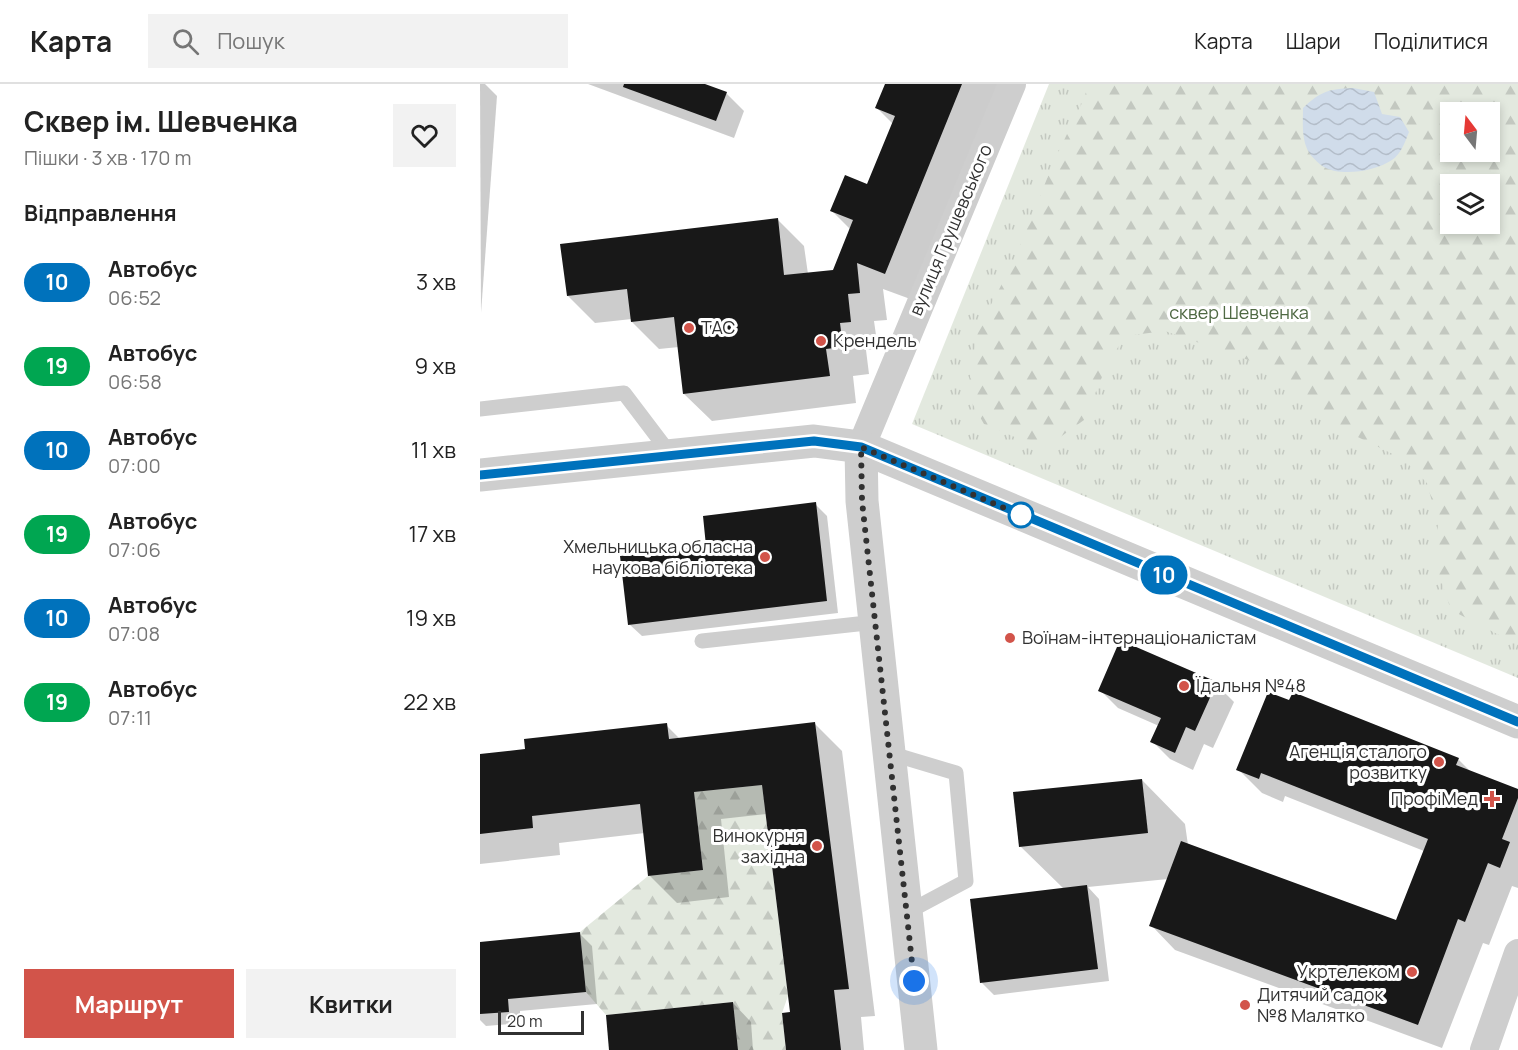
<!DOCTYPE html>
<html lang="uk">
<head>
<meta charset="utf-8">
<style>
  body { margin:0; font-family:Manrope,sans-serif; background:#f2f2f2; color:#222; height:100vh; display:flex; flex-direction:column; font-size:22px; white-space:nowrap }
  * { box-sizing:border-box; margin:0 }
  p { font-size:20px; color:#767676 }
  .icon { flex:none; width:33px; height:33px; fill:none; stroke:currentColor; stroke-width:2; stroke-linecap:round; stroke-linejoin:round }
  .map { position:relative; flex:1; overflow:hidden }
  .sheet { display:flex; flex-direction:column; background:#fff; width:480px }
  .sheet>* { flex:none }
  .badge { padding:0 12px; border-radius:20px; font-size:21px; line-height:39px }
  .needle { width:39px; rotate:344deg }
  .buttons { position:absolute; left:960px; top:18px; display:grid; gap:12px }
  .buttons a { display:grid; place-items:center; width:60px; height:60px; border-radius:0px; background:#fff; box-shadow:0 3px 9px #0003; font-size:30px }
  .scale { position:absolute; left:18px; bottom:15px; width:86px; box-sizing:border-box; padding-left:6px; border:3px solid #313131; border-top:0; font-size:16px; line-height:21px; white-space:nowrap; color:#313131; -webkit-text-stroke:4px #fff; paint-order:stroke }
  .you { position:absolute; width:30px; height:30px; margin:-15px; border:4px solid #fff; border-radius:50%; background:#1a73e8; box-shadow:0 0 0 9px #1a73e833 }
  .map>.badge { position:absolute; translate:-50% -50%; box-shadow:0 0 0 3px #fff }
  h2 { padding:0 24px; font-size:22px; line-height:54px }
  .round { display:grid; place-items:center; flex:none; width:63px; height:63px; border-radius:0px; background:#f2f2f2 }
  .overview { display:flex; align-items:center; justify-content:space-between; height:102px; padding:0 24px }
  h1 { font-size:28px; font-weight:700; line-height:45px }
  .button { display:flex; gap:12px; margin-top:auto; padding:12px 24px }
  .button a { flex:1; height:69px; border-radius:0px; background:#d2544a; color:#fff; font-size:24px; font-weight:700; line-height:69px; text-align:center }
  .button a+a { background:#f2f2f2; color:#222 }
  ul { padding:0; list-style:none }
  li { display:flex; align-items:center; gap:18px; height:84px; padding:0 24px }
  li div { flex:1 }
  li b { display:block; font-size:22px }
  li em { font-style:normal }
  li .badge { min-width:66px; font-weight:700; text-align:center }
  header { display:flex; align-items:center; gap:36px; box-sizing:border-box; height:84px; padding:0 30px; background:#fff; border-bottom:2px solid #e0e0e0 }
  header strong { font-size:28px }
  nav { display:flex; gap:33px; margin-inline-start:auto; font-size:21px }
  .search { width:420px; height:54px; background:#f2f2f2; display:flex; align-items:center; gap:15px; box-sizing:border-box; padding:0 21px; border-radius:0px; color:#767676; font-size:22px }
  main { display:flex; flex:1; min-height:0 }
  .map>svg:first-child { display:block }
  .grass { fill:url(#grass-tufts); fill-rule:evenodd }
  .forest { fill:url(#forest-firs); fill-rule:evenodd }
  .water { fill:url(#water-waves) }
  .shadow { fill:#0003 }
  .building { fill:#181818 }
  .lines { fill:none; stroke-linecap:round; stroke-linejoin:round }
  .service { stroke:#cecece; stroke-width:15 }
  .minor { stroke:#cecece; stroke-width:28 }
  .tertiary { stroke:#cecece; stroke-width:33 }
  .line-casing { stroke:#fff; stroke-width:14 }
  .line { stroke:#0072bc; stroke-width:9 }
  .walk { stroke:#313131; stroke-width:6; stroke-dasharray:0 10.8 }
  .poi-dot { fill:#d2544a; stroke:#fff; stroke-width:2 }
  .stop-dot { fill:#fff; stroke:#0072bc; stroke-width:3 }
  .labels { text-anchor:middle; stroke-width:6; stroke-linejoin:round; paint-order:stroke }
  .street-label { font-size:18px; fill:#313131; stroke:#fff }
  .park-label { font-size:18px; fill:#4f6943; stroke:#fff }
  .poi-label { font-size:18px; fill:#313131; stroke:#fff; text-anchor:start }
</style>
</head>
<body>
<header>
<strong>Карта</strong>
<div class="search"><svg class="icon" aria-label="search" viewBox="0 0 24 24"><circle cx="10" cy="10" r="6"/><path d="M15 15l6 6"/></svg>Пошук</div>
<nav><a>Карта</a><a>Шари</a><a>Поділитися</a></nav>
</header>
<main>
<section class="sheet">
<div class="overview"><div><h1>Сквер ім. Шевченка</h1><p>Пішки · 3 хв · 170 m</p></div><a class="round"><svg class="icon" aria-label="heart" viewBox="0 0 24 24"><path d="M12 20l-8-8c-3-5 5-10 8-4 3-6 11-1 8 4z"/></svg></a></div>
<h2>Відправлення</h2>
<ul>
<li><span class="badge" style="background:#0072bc;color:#fff">10</span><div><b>Автобус</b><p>06:52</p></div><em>3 хв</em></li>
<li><span class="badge" style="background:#00a651;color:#fff">19</span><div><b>Автобус</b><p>06:58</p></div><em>9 хв</em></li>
<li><span class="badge" style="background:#0072bc;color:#fff">10</span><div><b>Автобус</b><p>07:00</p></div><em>11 хв</em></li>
<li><span class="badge" style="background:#00a651;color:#fff">19</span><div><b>Автобус</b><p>07:06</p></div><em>17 хв</em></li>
<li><span class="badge" style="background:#0072bc;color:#fff">10</span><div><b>Автобус</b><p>07:08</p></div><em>19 хв</em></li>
<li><span class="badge" style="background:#00a651;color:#fff">19</span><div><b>Автобус</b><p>07:11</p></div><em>22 хв</em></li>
</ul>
<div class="button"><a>Маршрут</a><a>Квитки</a></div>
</section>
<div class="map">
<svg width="1038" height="966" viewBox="0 0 1038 966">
  <defs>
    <pattern id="grass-tufts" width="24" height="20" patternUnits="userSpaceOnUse" patternTransform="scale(1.5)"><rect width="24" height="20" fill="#e3e9df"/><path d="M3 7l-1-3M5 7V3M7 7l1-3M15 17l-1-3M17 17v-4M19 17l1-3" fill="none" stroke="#c3c8c0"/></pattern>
    <pattern id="forest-firs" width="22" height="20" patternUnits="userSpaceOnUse" patternTransform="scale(1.5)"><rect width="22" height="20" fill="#e3e9df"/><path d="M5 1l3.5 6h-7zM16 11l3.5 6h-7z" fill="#c3c8c0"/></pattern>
    <pattern id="water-waves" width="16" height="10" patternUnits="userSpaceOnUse" patternTransform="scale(1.5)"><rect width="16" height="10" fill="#d0dcea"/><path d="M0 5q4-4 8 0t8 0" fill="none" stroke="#b3bdc9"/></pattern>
  </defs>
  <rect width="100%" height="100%" fill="#fff"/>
  <!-- grass -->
  <path class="grass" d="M 569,0 L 1038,0 L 1038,594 L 432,340 ZM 970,28 L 1010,28 L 1010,68 L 970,68 ZM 970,100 L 1010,100 L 1010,140 L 970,140 Z"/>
  <!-- forest -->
  <g class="forest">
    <path d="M 609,0 L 1038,0 L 1038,556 L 1021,552 L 971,526 L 955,478 L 958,440 L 947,399 L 923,375 L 847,338 L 816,308 L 774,278 L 685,247 L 645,252 L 627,281 L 604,336 L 572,359 L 537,354 L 504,340 L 492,319 L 490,293 L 498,245 L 532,181 L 575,75 L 602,19 ZM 970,28 L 1010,28 L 1010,68 L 970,68 ZM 970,100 L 1010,100 L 1010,140 L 970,140 Z"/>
    <polygon points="282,701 308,912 302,929 306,966 258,966 253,918 126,931 106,908 100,848 168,792 223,786 214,708"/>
  </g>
  <!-- water -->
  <path class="water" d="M 873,4 L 894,8 L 902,30 L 920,33 L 929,48 C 925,58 921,70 912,76 C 895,87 862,93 844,83 C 840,81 833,74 830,70 C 821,57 823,39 823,24 C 841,7 849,5 873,4 Z"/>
  <!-- shadow -->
  <g class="shadow">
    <polygon points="0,0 5,0 17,12 1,229"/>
    <polygon points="108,0 221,0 246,9 264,27 254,54"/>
    <polygon points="407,0 520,0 433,216 403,205 407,236 394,237 398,265 386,266 389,290 373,292 376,319 232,337 204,310 199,263 179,265 152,238 152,235 115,239 88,212 297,135 324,162 328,190 354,187 370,145 352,127 388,102 413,40 397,24"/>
    <polygon points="335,420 347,432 358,529 162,552 149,540 228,463"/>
    <polygon points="736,600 754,618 733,664 724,660 713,686 690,675 672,657 679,642 638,624 620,606"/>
    <polygon points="335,640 362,667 395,932 381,933 384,966 308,966 311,929 287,730 241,735 249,813 197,819 169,791 165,749 79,759 80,771 0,780 0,671 46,666 186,641 200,655"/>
    <polygon points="978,675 991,688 1038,706 1038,804 1032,802 1009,861 1003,859 962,964 695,866 671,841 688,795 608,803 619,815 629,897 514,911 502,899 584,805 540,762 662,696 705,740 708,761 917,838 944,767 805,712 803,718 782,709 758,685"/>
    <polygon points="100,850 112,862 117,920 40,927 40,939 6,942 0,936 0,859"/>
    <polygon points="253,919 271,938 273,966 131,966"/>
  </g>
  <!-- building -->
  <g class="building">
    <polygon points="144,0 225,0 247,8 236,37 143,3"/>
    <polygon points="405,0 482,0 405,190 377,179 380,209 368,210 371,238 360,239 363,263 346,265 350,292 203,310 194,233 151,238 147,205 87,212 80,160 298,134 304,191 353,186 373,136 350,127 365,91 387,100 415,32 395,24"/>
    <polygon points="336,418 347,517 148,541 140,472 226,462 223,432"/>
    <polygon points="640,556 737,598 715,647 706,643 695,669 670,658 681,634 618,607"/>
    <polygon points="788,608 809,616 813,608 979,674 976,681 1038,705 1038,714 1022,755 1030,758 1020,784 1008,779 985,838 978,835 938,941 669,842 701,757 916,836 948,755 781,689 779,695 756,686"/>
    <polygon points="335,638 369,905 354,906 361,966 306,966 302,929 310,928 282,701 214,708 223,786 168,792 160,720 52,732 53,744 0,750 0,670 45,665 44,655 187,639 189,655"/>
    <polygon points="662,695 668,749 539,763 533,708"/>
    <polygon points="607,801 618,885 500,899 490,815"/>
    <polygon points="100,848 106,908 28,915 29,928 0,930 0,858"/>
    <polygon points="253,918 258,966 129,966 126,931"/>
  </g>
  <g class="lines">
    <!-- service -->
    <g class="service">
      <polyline points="0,325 144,309 191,371"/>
      <polyline points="222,557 396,538"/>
      <polyline points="409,669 476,689 486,797 426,829"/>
    </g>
    <!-- minor -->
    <g class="minor">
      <polyline points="381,363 532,0"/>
      <polyline points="1004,966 1038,869"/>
    </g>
    <!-- tertiary -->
    <g class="tertiary">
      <polyline points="381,363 382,417 441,966"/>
      <polyline points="0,391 334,357 381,363 1038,638"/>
    </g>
  </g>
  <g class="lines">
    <!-- line casing -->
    <g class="line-casing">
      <polyline id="line" points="0,391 334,357 381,363 1038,638"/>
    </g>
    <!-- line -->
    <use href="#line" class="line"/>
    <!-- walk -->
    <polyline class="walk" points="434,897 382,417 381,363 541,431"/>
  </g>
  <!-- markers -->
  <g class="poi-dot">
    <circle cx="209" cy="244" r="6"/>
    <circle cx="341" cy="257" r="6"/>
    <circle cx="285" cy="473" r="6"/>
    <circle cx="530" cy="554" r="6"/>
    <circle cx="704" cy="602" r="6"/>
    <circle cx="959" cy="678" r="6"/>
    <path d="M1009 706h6v6h6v6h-6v6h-6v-6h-6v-6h6z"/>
    <circle cx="337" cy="762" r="6"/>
    <circle cx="932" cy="888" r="6"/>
    <circle cx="765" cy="921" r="6"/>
  </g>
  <circle class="stop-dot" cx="541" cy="431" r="12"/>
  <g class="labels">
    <!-- street labels -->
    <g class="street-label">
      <text transform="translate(471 146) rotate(-67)" y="6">вулиця Грушевського</text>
    </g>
    <!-- park labels -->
    <g class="park-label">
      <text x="759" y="235">сквер Шевченка</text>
    </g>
    <!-- poi labels -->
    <g class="poi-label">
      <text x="221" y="250">ТАС</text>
      <text x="353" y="263">Крендель</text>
      <text x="273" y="469" text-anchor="end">Хмельницька обласна<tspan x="273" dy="21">наукова бібліотека</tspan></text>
      <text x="542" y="560">Воїнам-інтернаціоналістам</text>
      <text x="716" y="608">Їдальня №48</text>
      <text x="947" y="674" text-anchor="end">Агенція сталого<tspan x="947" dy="21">розвитку</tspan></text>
      <text x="998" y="721" text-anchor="end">ПрофіМед</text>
      <text x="325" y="758" text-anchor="end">Винокурня<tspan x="325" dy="21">західна</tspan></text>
      <text x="920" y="894" text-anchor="end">Укртелеком</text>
      <text x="777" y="917">Дитячий садок<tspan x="777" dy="21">№8 Малятко</tspan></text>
    </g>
  </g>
</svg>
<div class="buttons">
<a><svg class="needle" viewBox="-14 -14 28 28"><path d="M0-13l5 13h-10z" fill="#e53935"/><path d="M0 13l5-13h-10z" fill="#767676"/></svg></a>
<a><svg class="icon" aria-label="layers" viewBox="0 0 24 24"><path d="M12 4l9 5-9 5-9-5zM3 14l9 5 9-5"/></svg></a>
</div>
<div class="scale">20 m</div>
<div class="you" style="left:434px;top:897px"></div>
<b class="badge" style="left:684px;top:491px;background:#0072bc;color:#fff">10</b>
</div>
</main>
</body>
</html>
